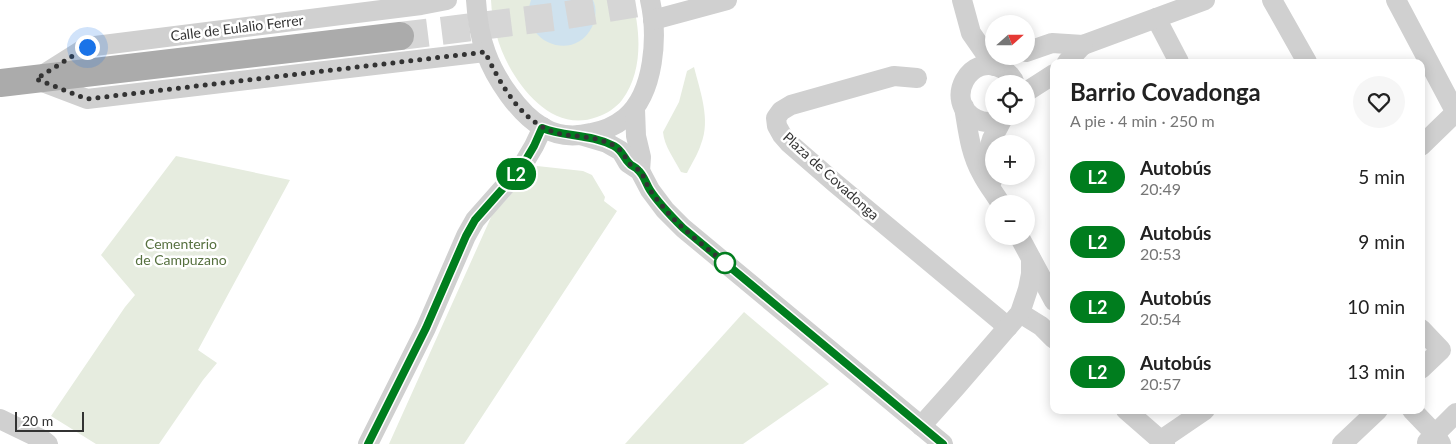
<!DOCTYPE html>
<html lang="es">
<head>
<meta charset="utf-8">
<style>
  body { margin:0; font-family:Lato,sans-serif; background:#f6f6f6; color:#222; height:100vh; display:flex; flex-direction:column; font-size:19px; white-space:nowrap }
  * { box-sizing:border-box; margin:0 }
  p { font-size:16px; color:#767676 }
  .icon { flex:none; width:28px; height:28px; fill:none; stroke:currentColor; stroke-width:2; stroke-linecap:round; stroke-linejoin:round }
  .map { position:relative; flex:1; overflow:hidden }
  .details { position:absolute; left:1050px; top:59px; width:375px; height:355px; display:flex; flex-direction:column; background:#fff; border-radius:10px; box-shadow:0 2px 12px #0003 }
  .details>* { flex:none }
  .badge { padding:0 10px; border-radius:16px; font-size:18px; line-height:32px }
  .needle { width:32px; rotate:69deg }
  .controls { position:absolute; left:985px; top:15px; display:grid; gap:10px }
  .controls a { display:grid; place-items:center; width:50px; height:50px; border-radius:50%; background:#fff; box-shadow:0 2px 12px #0003; font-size:25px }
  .scale { position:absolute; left:15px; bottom:12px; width:69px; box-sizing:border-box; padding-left:5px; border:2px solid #333; border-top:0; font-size:14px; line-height:18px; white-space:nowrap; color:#333; -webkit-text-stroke:4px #fff; paint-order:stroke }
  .you { position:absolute; width:25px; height:25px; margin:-12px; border:4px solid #fff; border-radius:50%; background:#1a73e8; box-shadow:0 0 0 8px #1a73e833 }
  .map>.badge { position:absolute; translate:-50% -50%; box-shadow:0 0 0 2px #fff }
  .round { display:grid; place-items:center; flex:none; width:52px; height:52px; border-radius:26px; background:#f6f6f6 }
  .headline { display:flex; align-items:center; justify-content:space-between; height:85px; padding:0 20px }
  h1 { font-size:24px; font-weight:700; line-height:38px }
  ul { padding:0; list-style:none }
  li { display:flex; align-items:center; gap:15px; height:65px; padding:0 20px }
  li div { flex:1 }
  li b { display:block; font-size:19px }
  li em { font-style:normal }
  li .badge { min-width:55px; font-weight:700; text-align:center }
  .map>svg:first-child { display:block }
  .green { fill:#e6ecdf }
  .water { fill:#cfe2ee }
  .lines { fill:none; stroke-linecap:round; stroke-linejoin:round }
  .primary-tunnel { stroke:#d6d6d6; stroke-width:28; stroke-dasharray:28 14; stroke-linecap:butt }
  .minor { stroke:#d0d0d0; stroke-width:20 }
  .primary { stroke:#ababab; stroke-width:28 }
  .line-casing { stroke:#fff; stroke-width:11 }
  .line { stroke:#007d1e; stroke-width:8 }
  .walk { stroke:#333; stroke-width:5; stroke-dasharray:0 9 }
  .stop-dot { fill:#fff; stroke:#007d1e; stroke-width:2.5 }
  .labels { text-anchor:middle; stroke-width:5; stroke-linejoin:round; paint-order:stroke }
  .street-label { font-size:14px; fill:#333; stroke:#fff }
  .park-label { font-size:14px; fill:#56703f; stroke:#fff }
</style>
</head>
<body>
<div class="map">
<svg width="1456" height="444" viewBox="0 0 1456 444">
  <rect width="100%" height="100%" fill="#fff"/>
  <!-- green -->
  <g class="green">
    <path d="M 491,0 L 632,0 C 641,31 643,73 622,100 C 616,108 606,114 597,117 C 558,132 526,97 509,66 C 498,46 492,23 491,0 Z"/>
    <path d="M 694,67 C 700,91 711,120 701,144 C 698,154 692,163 687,173 L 685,173 L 681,172 C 675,160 664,146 663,132 L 679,102 L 687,71 Z"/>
    <polygon points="176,156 290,180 198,350 217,363 203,380 159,444 96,444 51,416 125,307 135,295 101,255"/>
    <polygon points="537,166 583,171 592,175 605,197 604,201 617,211 464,444 389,444 492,215"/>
    <polygon points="744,312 829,384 743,444 625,444"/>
  </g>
  <!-- water -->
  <path class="water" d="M 531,0 L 593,0 C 597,8 596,19 592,27 C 573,65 517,40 531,0 Z"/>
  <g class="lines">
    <!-- primary-tunnel -->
    <polyline class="primary-tunnel" points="400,36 561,16 656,0"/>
    <!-- minor -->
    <g class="minor">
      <path d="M 476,0 C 477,17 480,37 486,53 C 495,78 519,114 542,127 C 557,136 575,137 591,133 C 603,131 615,126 625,118 C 655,93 658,35 650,0"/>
      <polyline points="962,0 971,33 994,66"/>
      <polyline points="1272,0 1307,62"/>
      <polyline points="1396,0 1456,113"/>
      <polyline points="1156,18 1179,62"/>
      <polyline points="653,20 727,0"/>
      <polyline points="1026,52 1052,43 1083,45 1205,0"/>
      <polyline points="1067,62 1083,45"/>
      <polyline points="41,76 87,47 421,5 447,0"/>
      <polyline points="917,78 894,76 791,105 781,111 776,118 777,126 782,135 789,143 835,183 1008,327"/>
      <polyline points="37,80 87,99 485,52"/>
      <polyline points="1026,92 1054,74"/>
      <path d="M 964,107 C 968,130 970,153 982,174 C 987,184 995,194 1001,204"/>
      <polyline points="635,109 636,136 641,157 640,171"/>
      <path d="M 1005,116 C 997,122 986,124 976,119 C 942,102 970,50 1003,69 C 1008,73 1013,77 1015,84"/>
      <polyline points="580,135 607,143 621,151 628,163 640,171 650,190 665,210 683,228 943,444"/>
      <polyline points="1421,146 1456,112"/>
      <polyline points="992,181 987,155 992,139 1003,118"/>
      <polyline points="1019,236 1054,301"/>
      <polyline points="1020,313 1041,326 1054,339"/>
      <polyline points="1421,329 1441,350 1421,369"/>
      <polyline points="1126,410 1165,444"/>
      <polyline points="1412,410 1435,434 1441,444"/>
      <polyline points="0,419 43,440 48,444"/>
      <polyline points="921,426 956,387 1020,313 1028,289 1031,274 1031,259"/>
      <polyline points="1161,440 1205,410"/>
      <polyline points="1427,442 1456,413"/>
      <polyline points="368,444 426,328 466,236 475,220 521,168 534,146 543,127"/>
      <polyline points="1342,444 1378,410"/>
    </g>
    <!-- primary -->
    <polyline class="primary" points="0,83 400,36"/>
  </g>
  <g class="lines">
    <!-- line casing -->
    <g class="line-casing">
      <path id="line" d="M 368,444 L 426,328 L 466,236 L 475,220 L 521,168 L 534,146 L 542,128 C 565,137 591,134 614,146 C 623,151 623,157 629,163 C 631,166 636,167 638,170 C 644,175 646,184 650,190 C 659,204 671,216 683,228 L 943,444"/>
    </g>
    <!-- line -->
    <use href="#line" class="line"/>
    <!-- walk -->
    <path class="walk" d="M 87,47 L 36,79 L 87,99 L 485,52 C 502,87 525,130 567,135 C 584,137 608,138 621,151 C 625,155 626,160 630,164 C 632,166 636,168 639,170 C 644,175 646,184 650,190 C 654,196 659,202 664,208 C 682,230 705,246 726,264 L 725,263"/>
  </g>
  <!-- markers -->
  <circle class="stop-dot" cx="725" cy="263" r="10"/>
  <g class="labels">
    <!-- street labels -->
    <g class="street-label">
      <text transform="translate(237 28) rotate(-7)" y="5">Calle de Eulalio Ferrer</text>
      <text transform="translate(831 176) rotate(42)" y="5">Plaza de Covadonga</text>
    </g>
    <!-- park labels -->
    <g class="park-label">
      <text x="181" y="249">Cementerio<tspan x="181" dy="16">de Campuzano</tspan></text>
    </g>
  </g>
</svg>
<div class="controls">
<a><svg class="needle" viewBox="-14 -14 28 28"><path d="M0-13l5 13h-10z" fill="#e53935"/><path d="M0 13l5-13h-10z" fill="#767676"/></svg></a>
<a><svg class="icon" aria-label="locate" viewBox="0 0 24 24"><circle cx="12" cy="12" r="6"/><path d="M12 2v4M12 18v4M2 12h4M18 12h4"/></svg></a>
<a>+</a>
<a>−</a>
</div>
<div class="scale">20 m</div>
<div class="you" style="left:87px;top:47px"></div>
<b class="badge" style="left:516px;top:174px;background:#007d1e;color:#fff">L2</b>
<section class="details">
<div class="headline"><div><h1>Barrio Covadonga</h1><p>A pie · 4 min · 250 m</p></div><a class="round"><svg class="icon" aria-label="heart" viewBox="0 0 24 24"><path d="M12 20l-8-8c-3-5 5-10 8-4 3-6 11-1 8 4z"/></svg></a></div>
<ul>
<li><span class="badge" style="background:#007d1e;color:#fff">L2</span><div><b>Autobús</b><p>20:49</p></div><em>5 min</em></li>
<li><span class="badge" style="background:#007d1e;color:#fff">L2</span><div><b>Autobús</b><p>20:53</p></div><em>9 min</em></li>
<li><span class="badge" style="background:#007d1e;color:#fff">L2</span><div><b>Autobús</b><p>20:54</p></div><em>10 min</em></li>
<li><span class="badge" style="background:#007d1e;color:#fff">L2</span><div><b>Autobús</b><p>20:57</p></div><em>13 min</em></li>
</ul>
</section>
</div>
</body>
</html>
